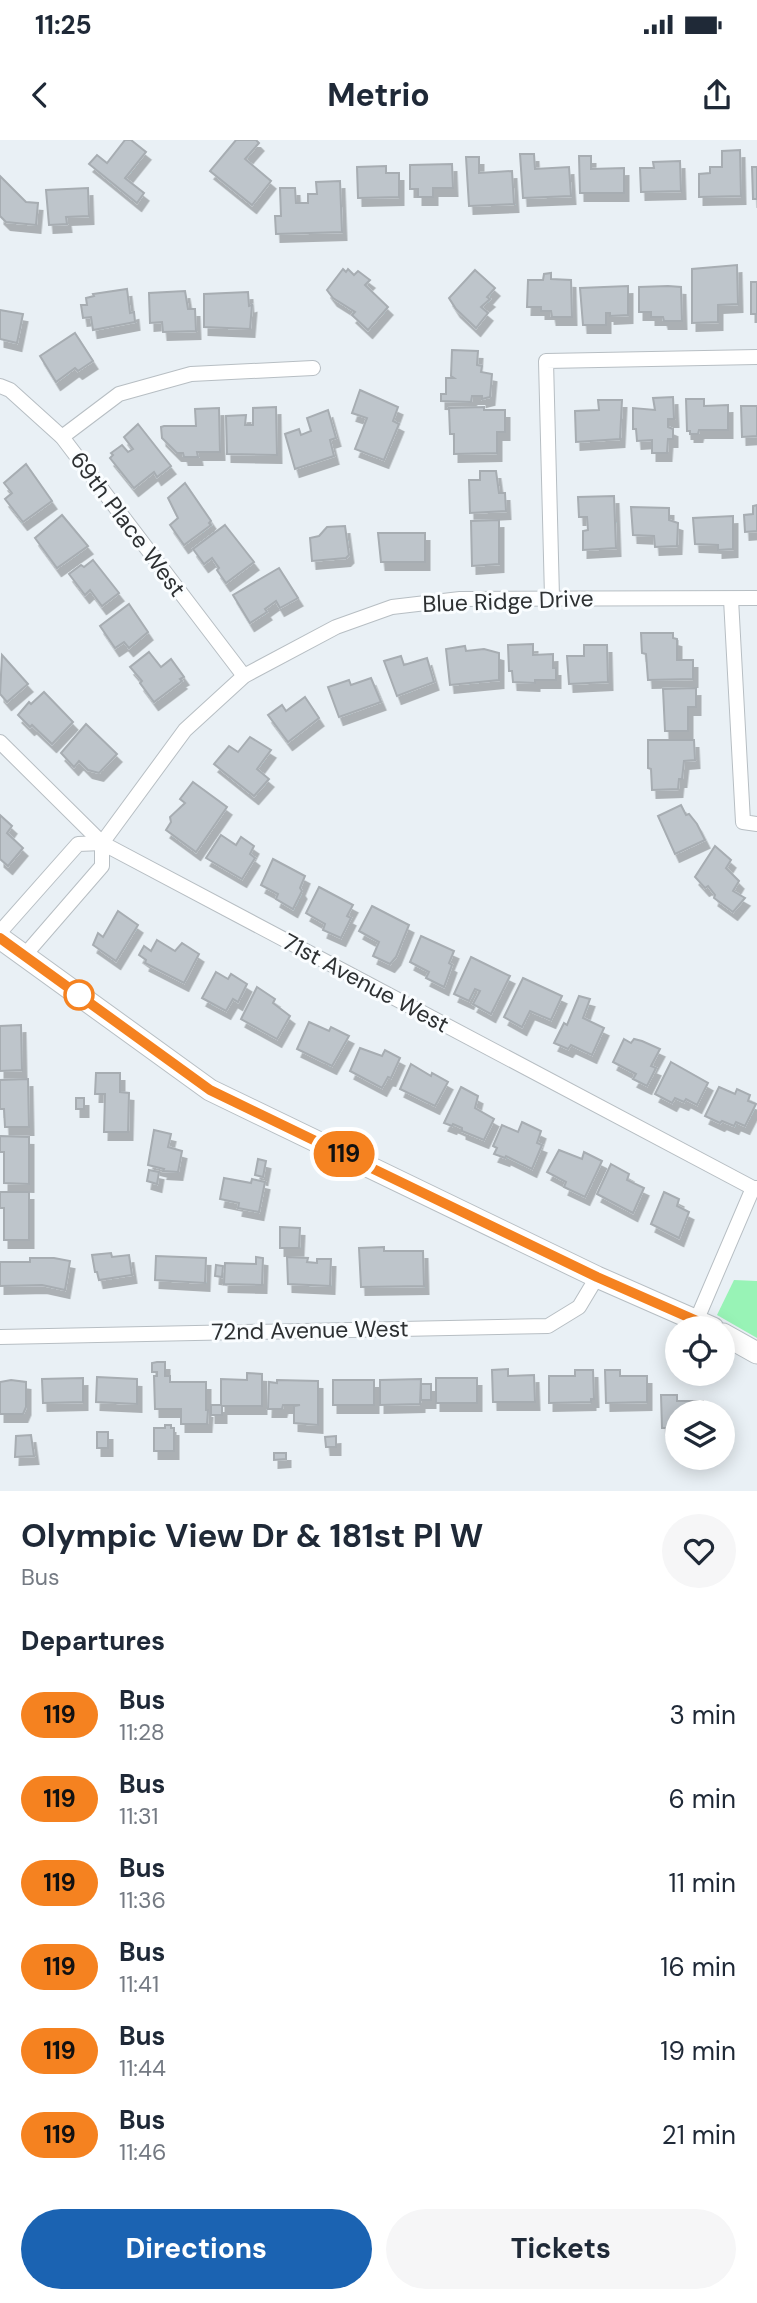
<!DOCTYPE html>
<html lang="en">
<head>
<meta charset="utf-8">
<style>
  body { margin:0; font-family:"DM Sans",sans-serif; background:#f6f6f7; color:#1f2937; height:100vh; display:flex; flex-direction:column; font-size:26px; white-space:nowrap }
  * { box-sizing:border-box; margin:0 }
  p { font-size:23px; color:#747a83 }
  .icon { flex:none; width:38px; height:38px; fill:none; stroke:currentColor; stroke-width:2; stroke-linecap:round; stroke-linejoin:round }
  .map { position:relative; height:1351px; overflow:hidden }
  .details { display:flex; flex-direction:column; background:#fff; flex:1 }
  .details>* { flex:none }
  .badge { padding:0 14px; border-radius:23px; font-size:24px; line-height:46px }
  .buttons { position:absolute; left:665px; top:1176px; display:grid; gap:14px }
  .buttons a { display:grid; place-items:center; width:70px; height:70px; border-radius:50%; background:#fff; box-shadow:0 4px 18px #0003; font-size:35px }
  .map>.badge { position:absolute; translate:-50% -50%; box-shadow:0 0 0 4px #fff }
  h2 { padding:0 21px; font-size:26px; line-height:63px }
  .round { display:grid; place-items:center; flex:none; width:74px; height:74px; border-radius:37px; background:#f6f6f7 }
  .overview { display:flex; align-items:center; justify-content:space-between; height:119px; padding:0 21px }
  h1 { font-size:33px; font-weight:700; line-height:52px }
  .primary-button { display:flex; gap:14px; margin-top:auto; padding:14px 21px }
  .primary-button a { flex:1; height:80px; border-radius:42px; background:#1b63b2; color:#fff; font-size:28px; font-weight:700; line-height:80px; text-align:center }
  .primary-button a+a { background:#f6f6f7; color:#1f2937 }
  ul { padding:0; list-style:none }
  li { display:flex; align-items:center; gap:21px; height:84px; padding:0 21px }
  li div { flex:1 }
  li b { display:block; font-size:26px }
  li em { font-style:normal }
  li .badge { min-width:77px; font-weight:700; text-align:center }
  .status { display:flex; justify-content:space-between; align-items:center; height:49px; padding:0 35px; background:#fff; direction:ltr }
  .status svg { height:19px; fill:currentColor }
  header { display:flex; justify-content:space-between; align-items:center; height:91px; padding:0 21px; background:#fff; font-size:32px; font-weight:700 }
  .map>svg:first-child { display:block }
  .green { fill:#98f3b6 }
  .building { fill:#bec5cb; stroke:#a7adb2; stroke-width:2; filter:url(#shadow) }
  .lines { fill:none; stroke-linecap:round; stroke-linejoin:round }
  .minor-casing { stroke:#b7bec3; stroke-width:16 }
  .secondary-casing { stroke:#b7bec3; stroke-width:23 }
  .minor { stroke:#fff; stroke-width:14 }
  .secondary { stroke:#fff; stroke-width:21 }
  .line-casing { stroke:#fff; stroke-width:16 }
  .line { stroke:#f58220; stroke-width:10 }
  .stop-dot { fill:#fff; stroke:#f58220; stroke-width:3.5 }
  .labels { text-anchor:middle; stroke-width:6; stroke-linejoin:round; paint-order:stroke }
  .street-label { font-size:23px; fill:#2d3032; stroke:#fafdff }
</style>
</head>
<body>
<div class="status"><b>11:25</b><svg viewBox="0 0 49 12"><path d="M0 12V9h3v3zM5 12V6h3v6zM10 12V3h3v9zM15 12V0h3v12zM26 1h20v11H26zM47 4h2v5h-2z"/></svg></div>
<header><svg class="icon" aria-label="back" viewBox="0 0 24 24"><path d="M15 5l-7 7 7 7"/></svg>Metrio<svg class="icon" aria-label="share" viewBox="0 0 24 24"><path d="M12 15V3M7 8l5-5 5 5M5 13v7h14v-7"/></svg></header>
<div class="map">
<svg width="757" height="1351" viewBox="0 0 757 1351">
  <defs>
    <filter id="shadow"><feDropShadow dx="4.5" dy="8" stdDeviation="0" flood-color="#0004"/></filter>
  </defs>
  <rect width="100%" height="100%" fill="#e9f0f5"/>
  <!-- green -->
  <polygon class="green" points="734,1140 757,1141 757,1198 717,1175"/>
  <!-- building -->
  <g class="building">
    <polygon points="125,0 131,0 146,12 125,38 144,53 137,63 89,24 97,15 107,23"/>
    <polygon points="236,0 256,0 259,3 245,19 271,41 252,65 210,31"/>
    <polygon points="740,10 741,56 699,57 699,34 710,33 710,27 722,27 722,11"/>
    <polygon points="520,14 534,14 535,29 569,27 571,56 523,58"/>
    <polygon points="579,16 591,16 591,29 624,28 624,53 580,53"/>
    <polygon points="466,17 479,17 479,33 512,31 514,64 469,66"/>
    <polygon points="680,21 681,51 641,52 640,28 654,28 653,22"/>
    <polygon points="452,24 453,48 433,48 433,57 418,57 418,49 410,49 410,25"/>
    <polygon points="386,26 386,33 399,33 399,57 358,58 357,27"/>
    <polygon points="752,27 757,27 757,59 753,59"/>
    <polygon points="0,36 26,62 38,63 36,85 6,82 0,76"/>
    <polygon points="340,41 342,92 276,94 275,76 281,76 280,48 295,48 296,63 308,63 308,54 317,54 316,42"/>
    <polygon points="88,48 89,76 66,77 67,84 49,85 46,50"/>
    <polygon points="737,125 738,164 718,165 718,182 692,183 692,129"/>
    <polygon points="343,129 346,132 348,129 354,135 358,131 370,140 365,145 388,167 368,190 352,175 355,172 333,158 327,150"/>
    <polygon points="475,130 495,148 487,157 490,159 481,167 488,173 476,188 456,169 449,158"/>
    <polygon points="551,133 551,139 571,140 572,177 552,177 551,171 541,171 541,167 527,167 528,140 543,140 544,134"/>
    <rect x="751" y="142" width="6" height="32"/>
    <polygon points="628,146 628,175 610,176 610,173 606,173 606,185 583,185 580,148"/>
    <polygon points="668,146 681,147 682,181 664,181 663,177 651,177 651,172 639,172 639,147"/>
    <polygon points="127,149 130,173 134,172 135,182 93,190 91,177 83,178 81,165 87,165 86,158 94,156 93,154"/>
    <polygon points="185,151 188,169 195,169 196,191 163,192 162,182 150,183 149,153"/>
    <polygon points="248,152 249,166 252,165 250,189 204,187 204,154"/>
    <polygon points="0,170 23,174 17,203 0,199"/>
    <polygon points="75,193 93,221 78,231 75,228 56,242 40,216"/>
    <polygon points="452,210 478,211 477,225 482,226 481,232 492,234 490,257 482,259 482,256 472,256 471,262 441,261 441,254 446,254 446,238 454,238 451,236"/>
    <polygon points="360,250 398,267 393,281 399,284 384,320 355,309 367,278 352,273"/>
    <polygon points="673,257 674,279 668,279 668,287 673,289 673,299 668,299 667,313 652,313 652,300 637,301 636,289 633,289 633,268 655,270 653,258"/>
    <polygon points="686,259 704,259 704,266 728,265 728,290 699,290 698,294 690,294 690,291 687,291"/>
    <polygon points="598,260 622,260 620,299 576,302 575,271 599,270"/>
    <polygon points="741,266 757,266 757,296 742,297"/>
    <polygon points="276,267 277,315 227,314 226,276 246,275 245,285 253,285 253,268"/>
    <polygon points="484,267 484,270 505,270 505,292 497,292 497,313 454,314 454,294 450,294 449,268"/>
    <polygon points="219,268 220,312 197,312 198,317 184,317 183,313 177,313 162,298 161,287 164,286 196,286 195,269"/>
    <polygon points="328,270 336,298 330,300 334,316 295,329 285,294 299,289 301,295 311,291 307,278"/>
    <polygon points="138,284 171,326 157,337 154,332 134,348 110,318 113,315 111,313 122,305 128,312 133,309 124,297"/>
    <polygon points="26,324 52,361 23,382 5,359 12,353 4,343"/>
    <polygon points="480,331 496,331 499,353 505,353 506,371 470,373 469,340 480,340"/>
    <polygon points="185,343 211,381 209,383 211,385 184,405 170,385 178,378 168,358"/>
    <polygon points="614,356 616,408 583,410 583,391 588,390 587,377 579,377 578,357"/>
    <polygon points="757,365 757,391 745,392 744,375 753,374 753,366"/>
    <polygon points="631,367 669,368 669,380 678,383 677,406 655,407 654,396 633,395"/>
    <polygon points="62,375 88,406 57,428 35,398"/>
    <polygon points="733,376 733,409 718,410 718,405 695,404 693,378"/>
    <polygon points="499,380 499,424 472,426 471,381"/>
    <polygon points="225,385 254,422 226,443 217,430 219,428 212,418 204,424 193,409"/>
    <polygon points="345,386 349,415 346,418 312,421 310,398 319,396 327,387"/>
    <polygon points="378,393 425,393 425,422 381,422"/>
    <polygon points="93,420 119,453 102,466 90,450 85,455 69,434 81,425 84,427"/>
    <polygon points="279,428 298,458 280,468 276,461 265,469 267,472 250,483 233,455"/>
    <polygon points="129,464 148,492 129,508 124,502 115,508 100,486"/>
    <polygon points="641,493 673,493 673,498 677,499 677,520 693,520 693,539 648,540 646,514 642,513"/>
    <polygon points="533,504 533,515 553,514 553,528 556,528 556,540 535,540 535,543 513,542 512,531 509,531 508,505"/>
    <polygon points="584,505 607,505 608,542 569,544 567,516 584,516"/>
    <polygon points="465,506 466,511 484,509 499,513 499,540 450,545 446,509"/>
    <polygon points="149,512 161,527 171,519 184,537 180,539 182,541 154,562 140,543 142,541 130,527"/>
    <polygon points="2,515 28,544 7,562 0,554"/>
    <polygon points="401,516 404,525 427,518 434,542 397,556 384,521"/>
    <polygon points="371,538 381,562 339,577 328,547 349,540 351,545"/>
    <polygon points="696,548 696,567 688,567 688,591 665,591 663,549"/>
    <polygon points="44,552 73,582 52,604 32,585 30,587 18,575 29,562 31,564"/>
    <polygon points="305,557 319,578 288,602 268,575 282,565 286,571"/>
    <polygon points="86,584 117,614 99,633 88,630 79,621 74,627 61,613"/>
    <polygon points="250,597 271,610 257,629 269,639 254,656 214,624 229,606 238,612"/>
    <polygon points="648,600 694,600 695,620 684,621 682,639 679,639 678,649 652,650 651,629 648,628"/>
    <polygon points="193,642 227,667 196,712 166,690 171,682 170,677 185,663 180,659"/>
    <polygon points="681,665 686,675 689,674 697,684 705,700 675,714 658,676"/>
    <polygon points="0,675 12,686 7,693 23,708 8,726 0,719"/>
    <polygon points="221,695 236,705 241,697 254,706 250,714 255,718 242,739 206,718"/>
    <polygon points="715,706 731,720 726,728 739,741 733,751 745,758 733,772 714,758 715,755 708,746 705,748 695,737"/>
    <polygon points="273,719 305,736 300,748 302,751 293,769 276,759 278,754 261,745"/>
    <polygon points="319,747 353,765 347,776 351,778 341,798 323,790 325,784 306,773"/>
    <polygon points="372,766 409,785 396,817 390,824 373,816 379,802 359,791"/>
    <polygon points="118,771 138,785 116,821 93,805 98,793 103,797"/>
    <polygon points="421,796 454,811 449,823 452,825 444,847 426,838 429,832 410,822"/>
    <polygon points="157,800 175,811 182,803 199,814 184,843 145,823 146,820 139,815 144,806 151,811"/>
    <polygon points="471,817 510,836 491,874 473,864 480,851 475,849 469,861 454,854"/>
    <polygon points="216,832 228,839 231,834 247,844 238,862 233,859 226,871 202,858"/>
    <polygon points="523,838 562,856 551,880 530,871 522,887 504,877"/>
    <polygon points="257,847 275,859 273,863 290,876 277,899 241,879"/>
    <polygon points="579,856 590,859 583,878 604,888 592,915 571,905 568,909 554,903 564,883 567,885"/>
    <polygon points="309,882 329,891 331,887 349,896 332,926 297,909"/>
    <polygon points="21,885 22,930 0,931 0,886"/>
    <polygon points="624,899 631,903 634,899 642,901 660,909 651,926 656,928 647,946 633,939 636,934 613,922"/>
    <polygon points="360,908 382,916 385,910 400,918 391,938 388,937 382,948 350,931"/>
    <polygon points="671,922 708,943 697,965 686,959 684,962 675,958 672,963 655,954"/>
    <polygon points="411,924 431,936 432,933 448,942 435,966 400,949"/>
    <polygon points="96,933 120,933 120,952 129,953 128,992 104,992 105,954 95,954"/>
    <polygon points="28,939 29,987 5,987 4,969 0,969 0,940"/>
    <polygon points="461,947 478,956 475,968 494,979 484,1000 462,991 462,988 453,984 452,986 444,983"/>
    <polygon points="719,947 735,954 737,949 750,955 748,961 756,964 745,986 736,982 734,986 722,981 720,983 705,976"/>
    <rect x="76" y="958" width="8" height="11"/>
    <polygon points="522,982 541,991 537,1003 542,1005 532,1029 506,1016 505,1018 494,1014 497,1008 493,1006 502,985 518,992"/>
    <polygon points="154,990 171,994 168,1007 182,1011 178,1032 163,1031 164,1029 148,1025"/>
    <polygon points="0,996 29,997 29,1044 4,1043 4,1012 0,1012"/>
    <polygon points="559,1010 582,1019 584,1012 602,1021 585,1057 564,1047 566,1042 547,1032"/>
    <polygon points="258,1019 266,1021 263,1037 255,1035"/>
    <polygon points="611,1024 629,1034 627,1040 644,1048 633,1073 597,1054"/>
    <polygon points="149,1030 159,1032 157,1044 147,1041"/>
    <polygon points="224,1038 251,1043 252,1039 265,1042 259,1072 238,1068 239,1063 220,1059"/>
    <polygon points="0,1052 29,1052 29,1100 4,1100 4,1068 0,1068"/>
    <polygon points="664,1052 679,1059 677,1066 689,1072 679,1098 651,1084"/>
    <polygon points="280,1087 300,1088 299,1108 280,1108"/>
    <polygon points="384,1107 384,1111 423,1111 424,1146 361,1147 359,1108"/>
    <polygon points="111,1113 112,1117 129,1115 132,1135 99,1140 97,1132 95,1132 92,1115"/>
    <polygon points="156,1116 206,1118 205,1143 155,1140"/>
    <polygon points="256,1117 263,1118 262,1145 224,1144 225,1123 256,1124"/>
    <polygon points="287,1117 308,1118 307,1122 317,1123 317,1119 331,1119 330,1146 288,1144"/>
    <polygon points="30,1118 54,1118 70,1121 65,1150 42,1145 0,1146 0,1122 30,1122"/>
    <polygon points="216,1125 223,1126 222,1137 215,1136"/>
    <polygon points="157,1222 165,1222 165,1236 170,1236 170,1242 206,1242 206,1270 208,1270 207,1284 181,1284 181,1269 155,1269 154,1236 157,1236 157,1232 152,1232 152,1223"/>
    <polygon points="508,1229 508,1236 534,1235 535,1262 493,1262 492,1230"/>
    <polygon points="575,1230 593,1230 594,1259 591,1259 591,1262 549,1263 549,1236 575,1236"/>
    <polygon points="605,1230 620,1230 620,1236 647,1236 647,1262 606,1263"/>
    <polygon points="247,1233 262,1234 262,1266 222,1266 222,1275 211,1275 211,1265 221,1265 221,1239 247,1240"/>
    <polygon points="97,1237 137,1239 137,1264 96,1262"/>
    <polygon points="83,1238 83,1262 43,1263 42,1239"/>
    <rect x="436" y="1238" width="41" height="25"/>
    <polygon points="421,1239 420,1264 380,1265 380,1240"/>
    <polygon points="11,1240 26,1242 26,1267 23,1274 0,1274 0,1242"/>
    <polygon points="277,1240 318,1241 318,1285 294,1283 294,1266 300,1265 283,1265 282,1269 268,1269 269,1242 277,1243"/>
    <rect x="333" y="1240" width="41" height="25"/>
    <rect x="421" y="1244" width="10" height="16"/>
    <polygon points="661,1255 677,1255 677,1261 703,1261 703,1272 677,1272 677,1288 662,1288"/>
    <polygon points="165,1285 171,1285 171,1288 174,1288 174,1311 154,1311 154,1288 165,1288"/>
    <rect x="97" y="1292" width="11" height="16"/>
    <polygon points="31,1295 34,1316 15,1317 16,1296"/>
    <polygon points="336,1296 336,1307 326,1307 325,1297"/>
    <polygon points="274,1313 286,1313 286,1319 274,1320"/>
  </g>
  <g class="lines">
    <!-- minor casing -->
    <g class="minor-casing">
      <g id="minor">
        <polyline points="0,246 10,250 62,297 244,536"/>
        <polyline points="62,297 119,254 191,234 313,228"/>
        <polyline points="552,457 546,221 757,217"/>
        <polyline points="731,459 743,682 757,684"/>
        <polyline points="0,602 102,703 753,1048 757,1048"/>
        <polyline points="0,792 78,704 102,703"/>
        <polyline points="24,816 102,726 102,703 185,590 244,536 336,487 392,467 460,459 757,458"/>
        <polyline points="697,1179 753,1048"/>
        <polyline points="0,1197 548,1186 579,1167 597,1137"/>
      </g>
    </g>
    <!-- secondary casing -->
    <g class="secondary-casing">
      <g id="secondary">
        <polyline points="0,798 210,950 597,1137 713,1188"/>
        <polyline points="723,1194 757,1213"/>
      </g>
    </g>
    <!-- minor -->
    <use href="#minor" class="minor"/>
    <!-- secondary -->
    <use href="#secondary" class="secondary"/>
  </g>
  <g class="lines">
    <!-- line casing -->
    <g class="line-casing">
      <polyline id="line" points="0,798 210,950 597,1137 713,1188"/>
    </g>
    <!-- line -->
    <use href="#line" class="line"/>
  </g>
  <!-- markers -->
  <circle class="stop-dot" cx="79" cy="855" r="14"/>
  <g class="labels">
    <!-- street labels -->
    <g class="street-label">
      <text transform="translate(128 384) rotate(53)" y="8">69th Place West</text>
      <text transform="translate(508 461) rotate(-2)" y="8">Blue Ridge Drive</text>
      <text transform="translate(366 843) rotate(28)" y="8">71st Avenue West</text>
      <text transform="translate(310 1190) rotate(-1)" y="8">72nd Avenue West</text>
    </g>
  </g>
</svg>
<div class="buttons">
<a><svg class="icon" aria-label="locate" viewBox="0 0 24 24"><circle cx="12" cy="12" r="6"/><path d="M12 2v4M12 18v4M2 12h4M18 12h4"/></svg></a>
<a><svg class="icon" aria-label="layers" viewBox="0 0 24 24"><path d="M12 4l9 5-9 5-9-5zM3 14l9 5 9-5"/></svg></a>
</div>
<b class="badge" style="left:344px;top:1014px;background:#f58220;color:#111">119</b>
</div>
<section class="details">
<div class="overview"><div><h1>Olympic View Dr &amp; 181st Pl W</h1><p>Bus</p></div><a class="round"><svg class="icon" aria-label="heart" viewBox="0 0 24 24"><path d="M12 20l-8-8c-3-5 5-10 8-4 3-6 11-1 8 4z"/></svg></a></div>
<h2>Departures</h2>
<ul>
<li><span class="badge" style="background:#f58220;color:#111">119</span><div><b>Bus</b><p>11:28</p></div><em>3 min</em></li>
<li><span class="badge" style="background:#f58220;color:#111">119</span><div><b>Bus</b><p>11:31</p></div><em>6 min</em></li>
<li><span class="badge" style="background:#f58220;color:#111">119</span><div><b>Bus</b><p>11:36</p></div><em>11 min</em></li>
<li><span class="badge" style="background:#f58220;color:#111">119</span><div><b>Bus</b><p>11:41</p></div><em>16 min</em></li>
<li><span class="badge" style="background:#f58220;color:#111">119</span><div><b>Bus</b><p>11:44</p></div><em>19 min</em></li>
<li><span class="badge" style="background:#f58220;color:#111">119</span><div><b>Bus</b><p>11:46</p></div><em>21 min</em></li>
</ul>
<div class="primary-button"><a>Directions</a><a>Tickets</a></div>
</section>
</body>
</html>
